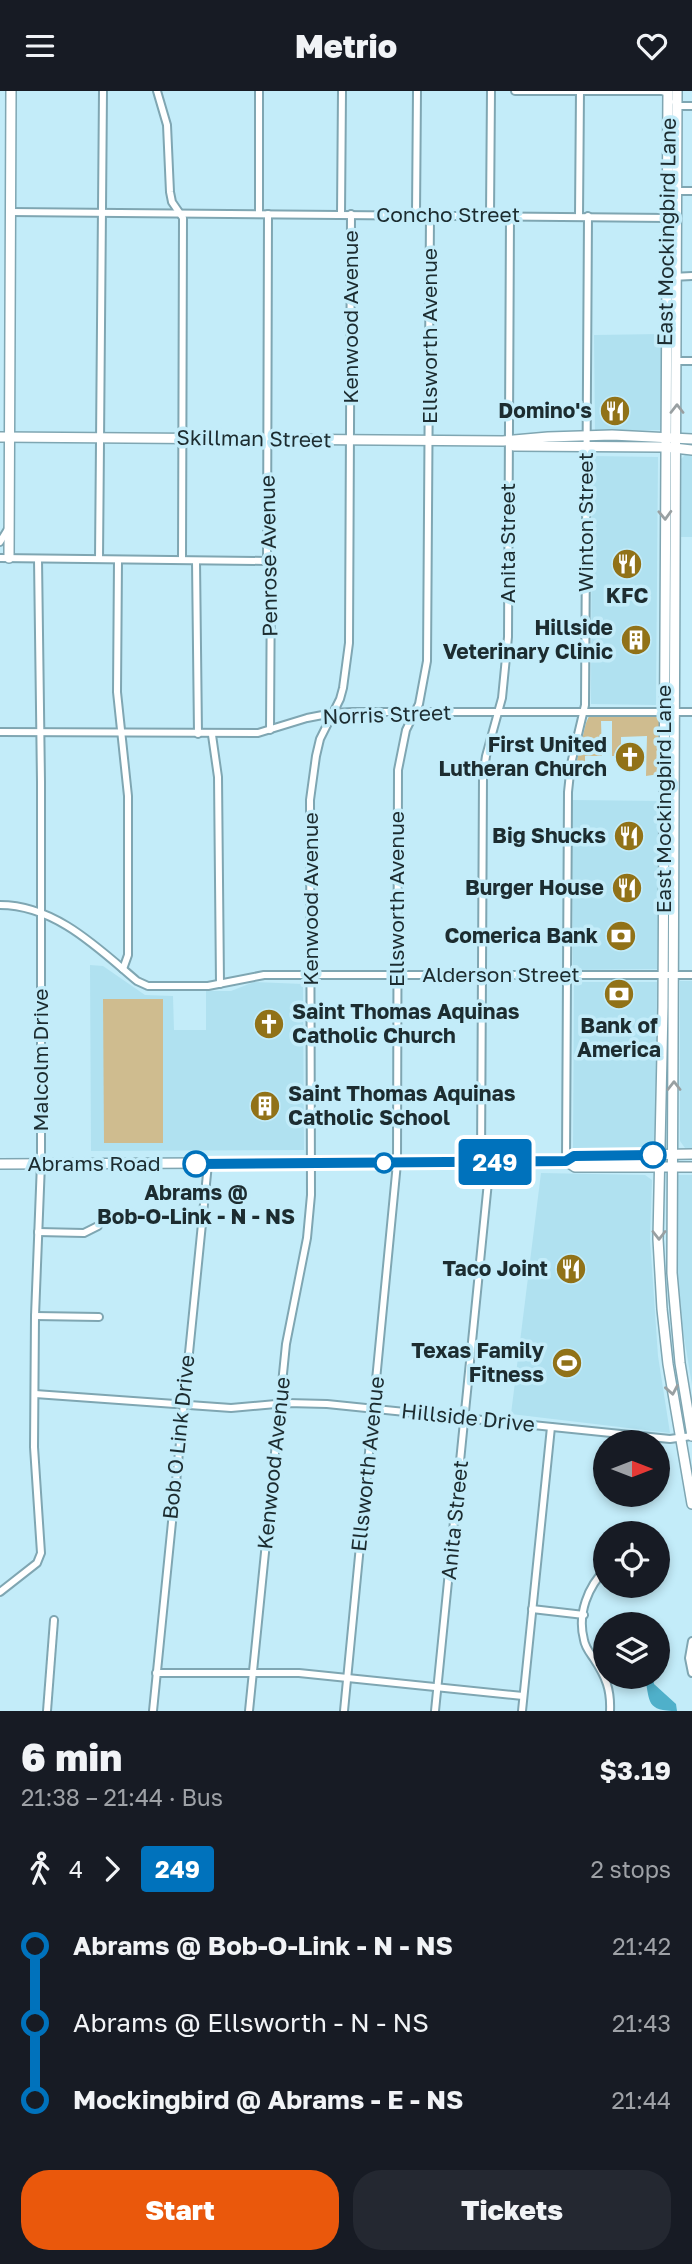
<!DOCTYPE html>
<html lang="en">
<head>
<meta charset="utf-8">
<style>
  body { margin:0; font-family:"Golos Text",sans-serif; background:#242831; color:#f1f3f6; height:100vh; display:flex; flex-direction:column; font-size:26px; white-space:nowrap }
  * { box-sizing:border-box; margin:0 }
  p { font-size:23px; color:#9ea1a6 }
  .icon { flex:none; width:38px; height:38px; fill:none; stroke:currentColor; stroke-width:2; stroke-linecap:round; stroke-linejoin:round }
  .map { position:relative; height:1620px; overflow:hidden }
  .panel { display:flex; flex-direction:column; background:#171b24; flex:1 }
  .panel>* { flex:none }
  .badge { padding:0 14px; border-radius:5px; font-size:24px; line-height:46px }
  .needle { width:46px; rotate:90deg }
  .controls { position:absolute; left:593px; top:1339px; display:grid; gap:14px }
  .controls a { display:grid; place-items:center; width:77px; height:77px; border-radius:50%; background:#171b24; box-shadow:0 4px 10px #0003; font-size:35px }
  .map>.badge { position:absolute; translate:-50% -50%; box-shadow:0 0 0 4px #fff }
  .legs { display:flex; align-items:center; gap:10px; height:77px; padding:0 21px; font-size:23px }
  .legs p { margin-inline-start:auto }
  .overview { display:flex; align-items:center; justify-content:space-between; height:119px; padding:0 21px }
  h1 { font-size:38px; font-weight:800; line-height:52px }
  .cta { display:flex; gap:14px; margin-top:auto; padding:14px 21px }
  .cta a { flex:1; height:80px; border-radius:28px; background:#ea580c; color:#fff; font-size:28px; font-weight:800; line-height:80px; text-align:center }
  .cta a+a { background:#242831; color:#f1f3f6 }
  ul { padding:0 21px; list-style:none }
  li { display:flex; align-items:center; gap:24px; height:77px; font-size:26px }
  li i { display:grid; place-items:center; width:10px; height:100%; margin:0 9px; background:currentColor }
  li i::after { content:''; width:18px; height:18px; margin:-9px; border:5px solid; border-radius:50%; background:#171b24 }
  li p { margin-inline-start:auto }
  li:first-child i { background:linear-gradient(#0000 50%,currentColor 0) }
  li:last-child i { background:linear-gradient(currentColor 50%,#0000 0) }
  header { display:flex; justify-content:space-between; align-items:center; height:91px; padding:0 21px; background:#171b24; font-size:32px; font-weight:800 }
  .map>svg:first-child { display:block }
  .built { fill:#b0e1f0 }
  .green { fill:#cfbc8f }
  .water { fill:#4fb0ca }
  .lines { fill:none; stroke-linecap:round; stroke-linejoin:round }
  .street-casing { stroke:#7fa6b2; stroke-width:10 }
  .secondary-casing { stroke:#7fa6b2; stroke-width:12 }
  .street { stroke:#fff; stroke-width:6 }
  .secondary { stroke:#fff; stroke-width:9 }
  .oneway { stroke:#99a0a2 }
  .line-1-casing { stroke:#fff; stroke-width:16 }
  .line-1 { stroke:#0072bc; stroke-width:10 }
  .stop-1-dot { fill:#fff; stroke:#0072bc; stroke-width:3.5 }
  .labels { text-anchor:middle; stroke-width:7; stroke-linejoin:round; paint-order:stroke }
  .street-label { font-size:21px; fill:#1c2c30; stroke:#c3ecf9 }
  .poi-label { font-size:21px; font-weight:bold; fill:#1c2c30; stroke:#c3ecf9; text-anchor:end }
  .stop-label { font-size:21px; font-weight:bold; fill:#1c2c30; stroke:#c3ecf9 }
</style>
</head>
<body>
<header><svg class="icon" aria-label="menu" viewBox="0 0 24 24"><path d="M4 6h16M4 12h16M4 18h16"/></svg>Metrio<svg class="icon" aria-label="heart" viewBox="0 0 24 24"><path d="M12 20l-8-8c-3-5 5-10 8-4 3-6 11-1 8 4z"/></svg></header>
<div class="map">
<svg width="692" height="1620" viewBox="0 0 692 1620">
  <rect width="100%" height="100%" fill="#c3ecf9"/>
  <!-- built -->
  <g class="built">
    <polygon points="661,243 662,339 595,340 594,244"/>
    <polygon points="685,364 692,365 692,446 680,446 681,368"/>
    <polygon points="592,365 658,366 656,614 591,613"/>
    <polygon points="572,709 660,710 658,878 573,879"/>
    <polygon points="90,874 103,875 145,904 173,905 174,939 206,939 206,900 231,900 254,891 303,893 304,1059 91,1060"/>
    <polygon points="680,890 692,890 692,1057 685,1057 680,1050"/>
    <polygon points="574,891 657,891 656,1060 573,1060"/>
    <polygon points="541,1082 645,1084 652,1089 650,1148 658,1265 670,1342 511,1323"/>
    <polygon points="678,1084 692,1084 692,1294 678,1210"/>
  </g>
  <!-- green -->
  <g class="green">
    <polygon points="656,622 660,628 659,683 646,685 647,645 621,646 621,661 615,661 614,665 612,665 612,630 601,630 602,665 585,665 585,678 580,683 574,682 586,632 590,623"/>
    <polygon points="103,908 163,908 163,1052 104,1052"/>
  </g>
  <!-- water -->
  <path class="water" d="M 645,1586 L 653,1586 L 654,1593 L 676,1613 L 677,1620 C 646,1620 650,1611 645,1586 Z"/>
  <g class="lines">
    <!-- street casing -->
    <g class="street-casing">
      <g id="street">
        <polyline points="157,0 167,34 170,101 172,111 183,127 182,469"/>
        <polyline points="515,0 662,0 669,2"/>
        <polyline points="675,11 677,15 692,15"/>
        <polyline points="673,100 692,100"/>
        <polyline points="10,121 669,127"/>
        <polyline points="259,123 259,0"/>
        <polyline points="268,123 267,470 271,477 270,639"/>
        <polyline points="341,123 342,0"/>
        <polyline points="416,123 417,0"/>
        <polyline points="490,124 491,0"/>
        <polyline points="579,125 580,0"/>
        <polyline points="672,186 692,185"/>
        <polyline points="677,270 692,270"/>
        <polyline points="0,451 8,438"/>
        <polyline points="0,467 267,470"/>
        <polyline points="99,468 103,0"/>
        <polyline points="118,469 117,601 128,705 128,864 123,878"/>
        <polyline points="196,470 198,643"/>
        <polyline points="0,641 258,642 307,627 333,622 353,621 692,621"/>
        <polyline points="212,644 218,686 220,893"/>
        <path d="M 0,814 C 55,814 98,857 137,890 L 148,895 L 208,895 L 264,884 L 692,884"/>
        <polyline points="566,1070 568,701 571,673 585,614 588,125"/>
        <polyline points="481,1071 483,685 486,665 502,607 508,546 510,124"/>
        <polyline points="38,1141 84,1142 98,1135"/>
        <polyline points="35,1225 99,1226"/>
        <polyline points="35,1303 231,1317 287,1312 327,1313 670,1348 692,1345"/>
        <path d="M 606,1478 C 588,1495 577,1523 584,1549 C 585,1556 590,1562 594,1568 C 606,1586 611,1599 610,1620"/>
        <polyline points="0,1501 37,1472 41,1462 34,1356 35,1225 41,1072 41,691 38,468"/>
        <polyline points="532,1518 584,1524"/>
        <polyline points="692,1550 689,1567 692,1582"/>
        <polyline points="156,1582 299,1582 523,1605"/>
        <polyline points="47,1620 54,1529"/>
        <polyline points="153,1620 208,1073"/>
        <polyline points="249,1620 286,1253 307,1147 311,1104 310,709 316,665 320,648 340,608 343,597 349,552 351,123"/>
        <polyline points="344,1620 397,1072 398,679 406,639 419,613 427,570 430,124"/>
        <polyline points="435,1620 490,1071"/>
        <polyline points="522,1620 551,1336"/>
      </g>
    </g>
    <!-- secondary casing -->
    <g class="secondary-casing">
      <g id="secondary">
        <polyline points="668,0 663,916 658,1148 662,1218 668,1273 692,1413"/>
        <polyline points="677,0 672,1182 680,1272 692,1345"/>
        <polyline points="0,346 503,350 548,346 612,344 692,348"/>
        <polyline points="509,350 514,355 665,356 692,359"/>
        <polyline points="9,467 11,0"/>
        <polyline points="566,1070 574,1065 692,1063"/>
        <polyline points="0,1073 566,1070 575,1076 692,1076"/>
      </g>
    </g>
    <!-- street -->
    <use href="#street" class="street"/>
    <!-- secondary -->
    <use href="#secondary" class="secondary"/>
  </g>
  <!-- one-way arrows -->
  <defs><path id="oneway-chevron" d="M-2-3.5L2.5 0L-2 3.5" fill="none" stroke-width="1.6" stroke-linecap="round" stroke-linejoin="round" transform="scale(1.75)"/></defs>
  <g class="oneway">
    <use href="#oneway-chevron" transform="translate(677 318) rotate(-90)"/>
    <use href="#oneway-chevron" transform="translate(665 424) rotate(88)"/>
    <use href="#oneway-chevron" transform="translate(674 995) rotate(-90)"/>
    <use href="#oneway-chevron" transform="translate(659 1144) rotate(90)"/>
    <use href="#oneway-chevron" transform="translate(672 1299) rotate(80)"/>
  </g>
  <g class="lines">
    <!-- line-1 casing -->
    <g class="line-1-casing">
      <polyline id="line-1" points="196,1073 566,1070 574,1065 653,1064"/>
    </g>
    <!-- line-1 -->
    <use href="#line-1" class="line-1"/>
  </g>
  <!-- icons -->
  <defs>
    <g id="restaurant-disc" transform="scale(1.575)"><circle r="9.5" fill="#917218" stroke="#c3ecf9"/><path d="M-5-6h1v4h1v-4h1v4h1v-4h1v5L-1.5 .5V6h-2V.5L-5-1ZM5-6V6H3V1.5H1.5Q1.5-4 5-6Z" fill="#fff"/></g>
    <g id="building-disc" transform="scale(1.575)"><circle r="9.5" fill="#917218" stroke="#c3ecf9"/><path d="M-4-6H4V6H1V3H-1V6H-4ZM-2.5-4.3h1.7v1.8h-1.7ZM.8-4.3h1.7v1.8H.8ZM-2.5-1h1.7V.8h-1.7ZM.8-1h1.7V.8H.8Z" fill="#fff"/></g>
    <g id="church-disc" transform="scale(1.575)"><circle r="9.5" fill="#917218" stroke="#c3ecf9"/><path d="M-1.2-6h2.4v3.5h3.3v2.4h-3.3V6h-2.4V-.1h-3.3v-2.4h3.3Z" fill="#fff"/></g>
    <g id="bank-disc" transform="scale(1.575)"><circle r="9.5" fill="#917218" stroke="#c3ecf9"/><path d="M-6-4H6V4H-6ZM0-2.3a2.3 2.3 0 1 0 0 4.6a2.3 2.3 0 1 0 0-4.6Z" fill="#fff"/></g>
    <g id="stadium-disc" transform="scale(1.575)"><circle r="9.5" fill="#917218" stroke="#c3ecf9"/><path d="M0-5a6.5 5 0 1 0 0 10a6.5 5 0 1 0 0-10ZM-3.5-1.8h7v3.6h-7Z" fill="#fff"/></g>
  </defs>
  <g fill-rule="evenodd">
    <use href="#restaurant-disc" x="615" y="320"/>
    <use href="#restaurant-disc" x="627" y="473"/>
    <use href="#building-disc" x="636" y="549"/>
    <use href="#church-disc" x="630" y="666"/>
    <use href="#restaurant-disc" x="629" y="745"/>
    <use href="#restaurant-disc" x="627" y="797"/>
    <use href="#bank-disc" x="621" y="845"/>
    <use href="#bank-disc" x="619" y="903"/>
    <use href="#church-disc" x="269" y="933"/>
    <use href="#building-disc" x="265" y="1015"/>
    <use href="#restaurant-disc" x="571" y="1178"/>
    <use href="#stadium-disc" x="567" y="1272"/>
  </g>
  <!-- markers -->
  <g class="stop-1-dot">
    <circle cx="653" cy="1064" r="12"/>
    <circle cx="384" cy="1072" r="9"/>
    <circle cx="196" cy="1073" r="12"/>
  </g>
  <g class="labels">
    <!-- street labels -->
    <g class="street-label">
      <text x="448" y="131">Concho Street</text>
      <text transform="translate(667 141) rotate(-89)" y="7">East Mockingbird Lane</text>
      <text transform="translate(351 226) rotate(-90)" y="7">Kenwood Avenue</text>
      <text transform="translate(430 245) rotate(-90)" y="7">Ellsworth Avenue</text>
      <text transform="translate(254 348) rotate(1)" y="7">Skillman Street</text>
      <text transform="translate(586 431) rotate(-90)" y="7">Winton Street</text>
      <text transform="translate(508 452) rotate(-90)" y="7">Anita Street</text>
      <text transform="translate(269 465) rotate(-91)" y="7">Penrose Avenue</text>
      <text transform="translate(387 624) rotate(-2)" y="7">Norris Street</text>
      <text transform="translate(664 708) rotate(-90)" y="7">East Mockingbird Lane</text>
      <text transform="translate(311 808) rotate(-90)" y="7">Kenwood Avenue</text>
      <text transform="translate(397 808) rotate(-90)" y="7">Ellsworth Avenue</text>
      <text x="501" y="891">Alderson Street</text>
      <text transform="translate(41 969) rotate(-90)" y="7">Malcolm Drive</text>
      <text x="94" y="1080">Abrams Road</text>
      <text transform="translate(468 1327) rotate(6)" y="7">Hillside Drive</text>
      <text transform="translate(179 1346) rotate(-84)" y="7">Bob O Link Drive</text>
      <text transform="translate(274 1372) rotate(-84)" y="7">Kenwood Avenue</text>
      <text transform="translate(368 1373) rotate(-84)" y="7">Ellsworth Avenue</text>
      <text transform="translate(455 1429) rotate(-84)" y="7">Anita Street</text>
    </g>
    <!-- poi labels -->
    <g class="poi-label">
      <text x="592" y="327">Domino's</text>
      <text x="627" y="512" text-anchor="middle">KFC</text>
      <text x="613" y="544">Hillside<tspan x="613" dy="24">Veterinary Clinic</tspan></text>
      <text x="607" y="661">First United<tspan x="607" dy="24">Lutheran Church</tspan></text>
      <text x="606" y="752">Big Shucks</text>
      <text x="604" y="804">Burger House</text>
      <text x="598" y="852">Comerica Bank</text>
      <text x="292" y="928" text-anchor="start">Saint Thomas Aquinas<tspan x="292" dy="24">Catholic Church</tspan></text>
      <text x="619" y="942" text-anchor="middle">Bank of<tspan x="619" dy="24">America</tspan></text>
      <text x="288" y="1010" text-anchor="start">Saint Thomas Aquinas<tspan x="288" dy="24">Catholic School</tspan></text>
      <text x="548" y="1185">Taco Joint</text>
      <text x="544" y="1267">Texas Family<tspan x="544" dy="24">Fitness</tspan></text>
    </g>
    <!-- stop labels -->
    <g class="stop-label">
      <text x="196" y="1109">Abrams @<tspan x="196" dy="24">Bob-O-Link - N - NS</tspan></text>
    </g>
  </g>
</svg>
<div class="controls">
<a><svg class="needle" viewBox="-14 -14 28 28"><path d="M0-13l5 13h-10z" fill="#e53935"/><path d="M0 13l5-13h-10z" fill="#9ea1a6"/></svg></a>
<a><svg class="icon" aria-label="locate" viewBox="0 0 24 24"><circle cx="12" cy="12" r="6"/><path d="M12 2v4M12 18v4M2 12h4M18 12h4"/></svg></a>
<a><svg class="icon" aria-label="layers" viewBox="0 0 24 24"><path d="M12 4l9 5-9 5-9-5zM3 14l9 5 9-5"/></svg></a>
</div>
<b class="badge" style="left:495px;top:1071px;background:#0072bc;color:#fff">249</b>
</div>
<section class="panel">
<div class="overview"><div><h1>6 min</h1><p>21:38 – 21:44 · Bus</p></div><b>$3.19</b></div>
<div class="legs"><svg class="icon" aria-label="walk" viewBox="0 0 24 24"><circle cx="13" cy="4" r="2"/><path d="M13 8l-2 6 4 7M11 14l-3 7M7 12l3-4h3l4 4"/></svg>4<svg class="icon" aria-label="forward" viewBox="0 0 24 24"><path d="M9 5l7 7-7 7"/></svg><b class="badge" style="background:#0072bc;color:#fff">249</b><p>2 stops</p></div>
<ul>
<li><i style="color:#0072bc"></i><b>Abrams @ Bob-O-Link - N - NS</b><p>21:42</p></li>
<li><i style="color:#0072bc"></i><span>Abrams @ Ellsworth - N - NS</span><p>21:43</p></li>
<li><i style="color:#0072bc"></i><b>Mockingbird @ Abrams - E - NS</b><p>21:44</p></li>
</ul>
<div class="cta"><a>Start</a><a>Tickets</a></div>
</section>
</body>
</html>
